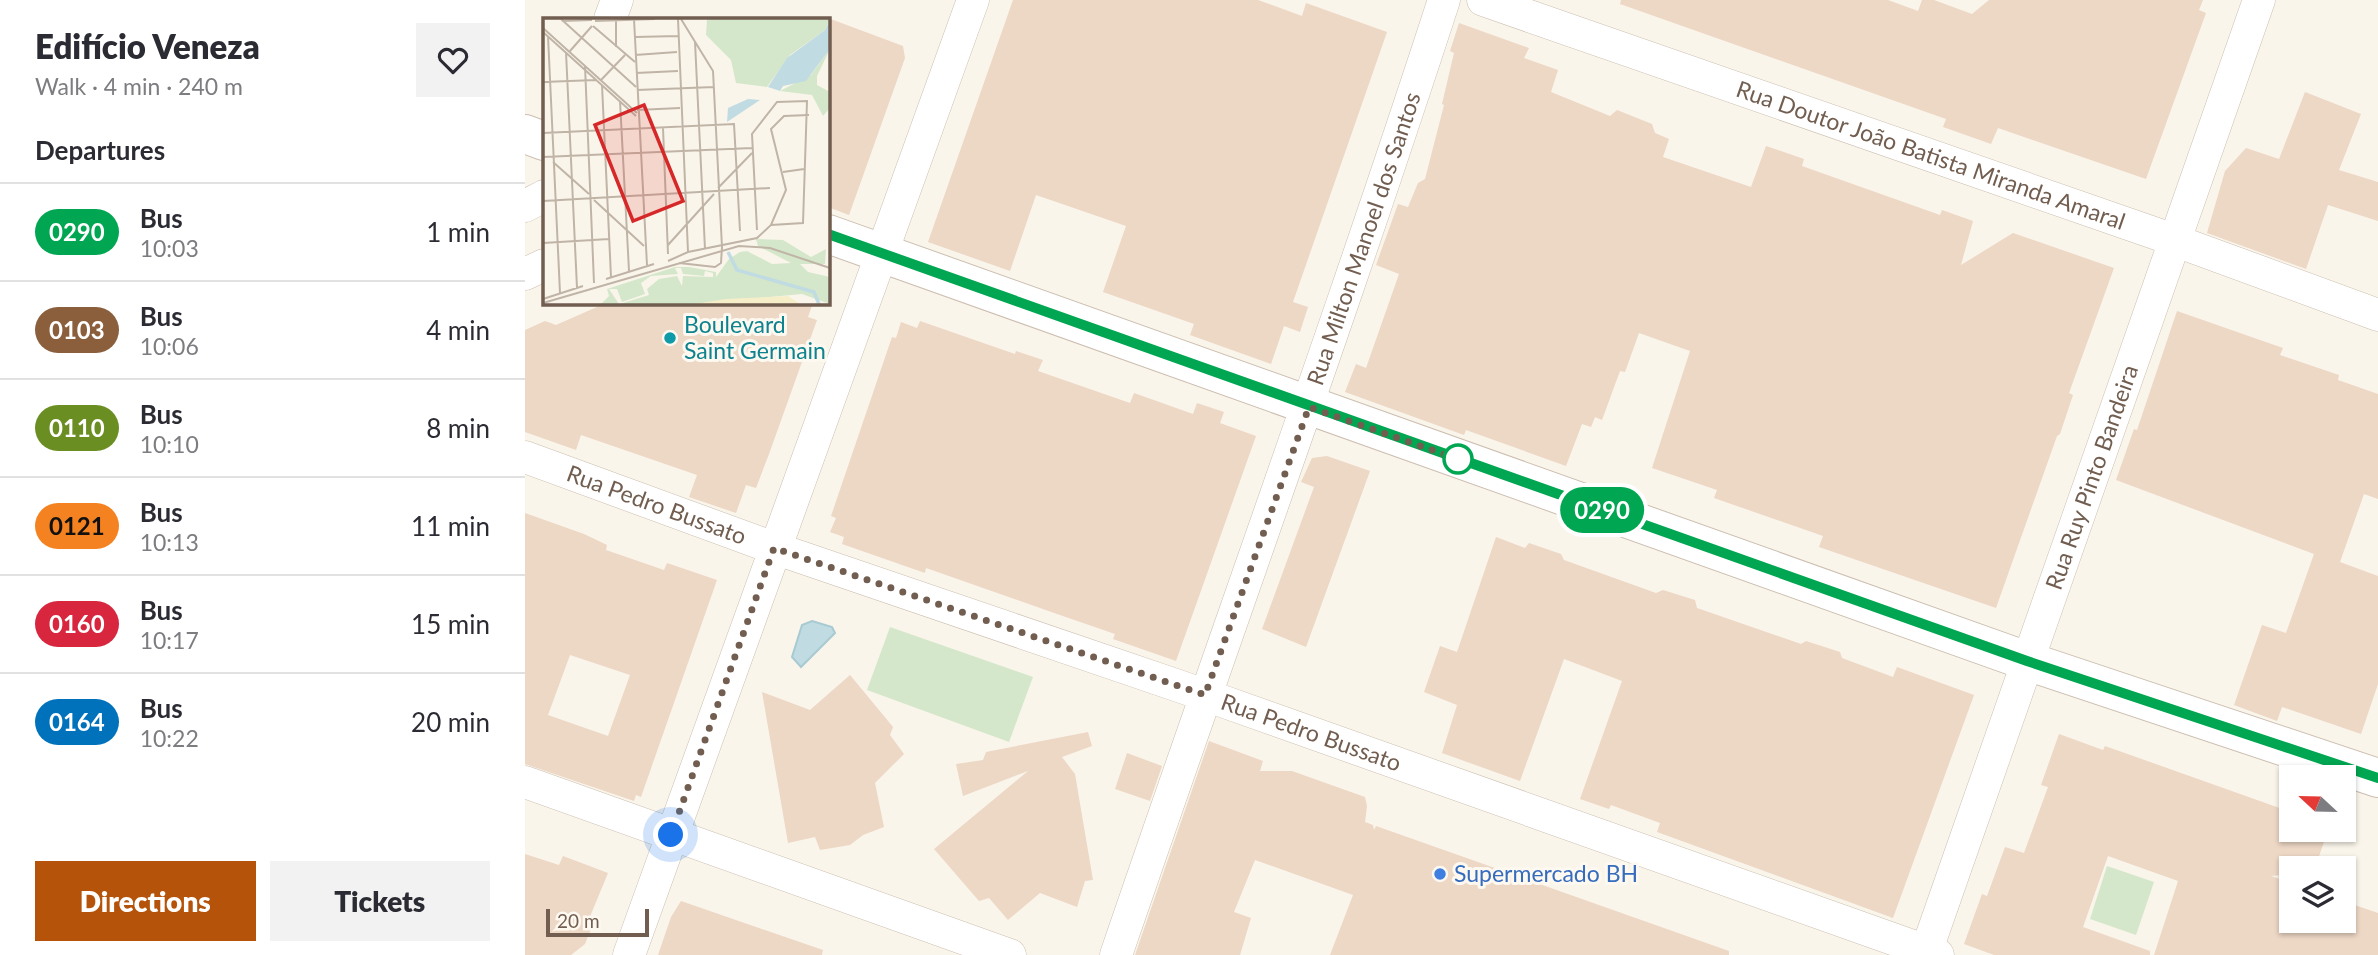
<!DOCTYPE html>
<html lang="en">
<head>
<meta charset="utf-8">
<style>
  body { margin:0; font-family:Lato,sans-serif; background:#f2f2f3; color:#2b2b33; height:100vh; display:flex; flex-direction:column; font-size:26px; white-space:nowrap }
  * { box-sizing:border-box; margin:0 }
  p { font-size:23px; color:#7c7c81 }
  .icon { flex:none; width:38px; height:38px; fill:none; stroke:currentColor; stroke-width:2; stroke-linecap:round; stroke-linejoin:round }
  .map { position:relative; flex:1; overflow:hidden }
  .sheet { display:flex; flex-direction:column; background:#fff; width:525px }
  .sheet>* { flex:none }
  .badge { padding:0 14px; border-radius:23px; font-size:24px; line-height:46px }
  .needle { width:46px; rotate:292deg }
  .buttons { position:absolute; left:1754px; top:765px; display:grid; gap:14px }
  .buttons a { display:grid; place-items:center; width:77px; height:77px; border-radius:0px; background:#fff; box-shadow:0 2px 5px #0004; font-size:35px }
  .scale { position:absolute; left:21px; bottom:18px; width:103px; box-sizing:border-box; padding-left:7px; border:4px solid #725e50; border-top:0; font-size:19px; line-height:24px; white-space:nowrap; color:#725e50; -webkit-text-stroke:5px #fdf9f0; paint-order:stroke }
  .you { position:absolute; width:35px; height:35px; margin:-18px; border:5px solid #fff; border-radius:50%; background:#1a73e8; box-shadow:0 0 0 10px #1a73e833 }
  .map>.badge { position:absolute; translate:-50% -50%; box-shadow:0 0 0 4px #fff }
  h2 { padding:0 35px; font-size:26px; line-height:63px }
  .round { display:grid; place-items:center; flex:none; width:74px; height:74px; border-radius:0px; background:#f2f2f3 }
  .summary { display:flex; align-items:center; justify-content:space-between; height:119px; padding:0 35px }
  h1 { font-size:33px; font-weight:800; line-height:52px }
  .action { display:flex; gap:14px; margin-top:auto; padding:14px 35px }
  .action a { flex:1; height:80px; border-radius:0px; background:#b45309; color:#fff; font-size:28px; font-weight:800; line-height:80px; text-align:center }
  .action a+a { background:#f2f2f3; color:#2b2b33 }
  ul { padding:0; list-style:none }
  li { display:flex; align-items:center; gap:21px; height:98px; padding:0 35px; border-top:2px solid #e1e1e2 }
  li div { flex:1 }
  li b { display:block; font-size:26px }
  li em { font-style:normal }
  li .badge { min-width:77px; font-weight:700; text-align:center }
  main { display:flex; flex:1; min-height:0 }
  .map>svg:first-child { display:block }
  .green { fill:#d4e7ca }
  .water { fill:#c0dbe2; stroke:#a8cad3; stroke-width:2 }
  .building { fill:#edd7c5; fill-rule:evenodd }
  .lines { fill:none; stroke-linecap:round; stroke-linejoin:round }
  .minor-casing { stroke:#ccbeb1; stroke-width:33 }
  .tertiary-casing { stroke:#ccbeb1; stroke-width:40 }
  .minor { stroke:#fff; stroke-width:32 }
  .tertiary { stroke:#fff; stroke-width:38 }
  .line-casing { stroke:#fff; stroke-width:16 }
  .line { stroke:#00a651; stroke-width:10 }
  .walk { stroke:#725e50; stroke-width:7; stroke-dasharray:0 12.6 }
  .culture-dot { fill:#0f9aa8; stroke:#fdf9f0; stroke-width:2.5 }
  .stop-dot { fill:#fff; stroke:#00a651; stroke-width:3.5 }
  .shop-dot { fill:#3f7fe0; stroke:#fdf9f0; stroke-width:2.5 }
  .labels { text-anchor:middle; stroke-width:6; stroke-linejoin:round; paint-order:stroke }
  .street-label { font-size:23px; fill:#725e50; stroke:#fdf9f0 }
  .culture-label { font-size:23px; fill:#0d838f; stroke:#fdf9f0; text-anchor:start }
  .shop-label { font-size:23px; fill:#366cbe; stroke:#fdf9f0; text-anchor:start }
  .inset-river { fill:none; stroke:#c0dbe2; stroke-width:3.5 }
  .inset-road { fill:none; stroke:#c0b4a7; stroke-width:2 }
  .view { fill:#d62828; fill-opacity:0.15; stroke:#d62828; stroke-width:3.5 }
  .inset-edge { fill:none; stroke:#725e50; stroke-width:3.5 }
</style>
</head>
<body>
<main>
<section class="sheet">
<div class="summary"><div><h1>Edifício Veneza</h1><p>Walk · 4 min · 240 m</p></div><a class="round"><svg class="icon" aria-label="heart" viewBox="0 0 24 24"><path d="M12 20l-8-8c-3-5 5-10 8-4 3-6 11-1 8 4z"/></svg></a></div>
<h2>Departures</h2>
<ul>
<li><span class="badge" style="background:#00a651;color:#fff">0290</span><div><b>Bus</b><p>10:03</p></div><em>1 min</em></li>
<li><span class="badge" style="background:#8b5e3c;color:#fff">0103</span><div><b>Bus</b><p>10:06</p></div><em>4 min</em></li>
<li><span class="badge" style="background:#6b8e23;color:#fff">0110</span><div><b>Bus</b><p>10:10</p></div><em>8 min</em></li>
<li><span class="badge" style="background:#f58220;color:#111">0121</span><div><b>Bus</b><p>10:13</p></div><em>11 min</em></li>
<li><span class="badge" style="background:#d7263d;color:#fff">0160</span><div><b>Bus</b><p>10:17</p></div><em>15 min</em></li>
<li><span class="badge" style="background:#0072bc;color:#fff">0164</span><div><b>Bus</b><p>10:22</p></div><em>20 min</em></li>
</ul>
<div class="action"><a>Directions</a><a>Tickets</a></div>
</section>
<div class="map">
<svg width="1853" height="955" viewBox="0 0 1853 955">
  <rect width="100%" height="100%" fill="#faf5ea"/>
  <!-- green -->
  <g class="green">
    <polygon points="365,627 508,677 484,742 342,690"/>
    <polygon points="1582,866 1629,882 1611,935 1565,919"/>
  </g>
  <!-- water -->
  <polygon class="water" points="287,621 307,627 310,633 276,667 267,657 277,625"/>
  <!-- building -->
  <g class="building">
    <polygon points="488,0 733,0 777,16 781,3 862,32 768,302 783,307 775,332 759,326 746,364 665,335 669,324 578,292 601,226 511,195 485,271 403,242"/>
    <polygon points="1096,0 1363,0 1393,11 1397,0 1409,0 1447,14 1464,0 1678,0 1674,10 1681,13 1621,179 1473,128 1466,144 1418,127 1421,119 1095,4"/>
    <polygon points="303,18 378,46 380,58 324,215 303,207"/>
    <polygon points="934,23 1004,48 999,58 1033,70 1026,92 1085,116 1092,110 1127,124 1130,133 1144,139 1138,157 1226,187 1241,146 1279,159 1277,166 1415,215 1417,210 1448,221 1436,265 1488,233 1589,268 1544,393 1548,395 1535,434 1532,436 1471,608 1294,547 1298,536 1189,498 1192,490 1127,468 1165,351 1114,333 1100,372 1095,371 1077,420 1070,417 1066,427 1057,424 1041,466 941,430 939,435 820,392 831,364 841,368 874,274 851,265 873,204 883,207 893,183 900,179 919,105 917,104 929,53 925,51"/>
    <polygon points="1780,92 1836,114 1814,170 1853,182 1853,221 1803,205 1781,269 1682,233 1700,171 1721,148 1754,159"/>
    <polygon points="81,303 288,303 283,317 292,320 244,454 231,488 221,485 211,513 164,497 172,475 56,435 51,450 0,432 0,330 20,321 31,325"/>
    <polygon points="1652,311 1758,348 1755,355 1814,375 1813,380 1853,394 1853,499 1839,494 1815,562 1853,576 1853,684 1836,734 1757,707 1752,721 1709,705 1737,625 1761,633 1789,554 1591,480 1609,429 1612,430"/>
    <polygon points="395,321 490,354 491,351 518,360 513,371 605,403 609,393 668,414 672,403 699,412 695,423 731,436 651,661 588,639 590,634 532,614 401,568 400,573 317,544 319,537 305,532 311,518 306,516 367,337 371,338 376,322 392,328"/>
    <polygon points="802,456 845,471 781,647 737,629 789,487 776,482 787,458"/>
    <path d="M 0,513 L 59,534 L 82,545 L 81,550 L 139,570 L 142,563 L 192,580 L 116,797 L 111,795 L 109,801 L 0,764 ZM 45,655 L 105,675 L 83,736 L 23,715 Z"/>
    <polygon points="971,537 1000,548 1004,543 1036,554 1039,560 1131,593 1138,590 1170,600 1172,608 1276,644 1281,641 1315,652 1317,658 1368,677 1372,667 1449,695 1368,918 1132,832 1135,823 1086,805 1084,809 1055,799 1097,681 1039,659 995,781 917,753 932,705 899,692 915,646 932,652"/>
    <polygon points="325,675 368,727 365,735 379,754 350,783 359,827 338,835 325,845 295,850 290,837 263,843 237,692 285,710"/>
    <polygon points="563,732 567,746 537,757 550,774 568,880 560,881 552,907 515,893 483,920 464,898 454,901 409,849 503,771 438,796 431,764 458,760 461,752"/>
    <polygon points="1534,734 1578,750 1580,746 1766,812 1766,830 1803,830 1790,868 1766,868 1766,874 1746,876 1766,883 1766,920 1818,920 1818,901 1853,913 1853,955 1629,955 1653,881 1583,856 1558,927 1625,951 1625,955 1469,955 1439,944 1457,894 1462,896 1480,847 1499,853 1523,787 1516,785"/>
    <polygon points="684,741 738,761 735,771 767,771 840,797 842,806 840,822 848,825 849,830 851,826 1204,951 1204,955 805,955 828,895 730,860 709,912 726,918 715,955 610,955"/>
    <polygon points="602,753 637,766 625,801 590,789"/>
    <polygon points="0,854 34,865 38,856 83,873 64,919 66,929 60,944 46,955 0,955"/>
    <polygon points="156,901 298,950 297,955 133,955 146,917"/>
  </g>
  <g class="lines">
    <!-- minor casing -->
    <g class="minor-casing">
      <g id="minor">
        <path id="s1" d="M 958,0 L 1632,234 L 1853,315"/>
        <polyline points="85,19 92,0"/>
        <polyline points="0,206 19,196"/>
        <polyline points="0,274 19,265"/>
        <path id="s2" d="M 0,457 L 249,548 L 680,695 L 1413,955"/>
        <polyline points="0,782 485,955"/>
        <polyline points="104,955 448,0"/>
        <path id="s3" d="M 591,955 C 700,636 815,320 919,0"/>
        <path id="s4" d="M 1400,955 L 1734,0"/>
      </g>
    </g>
    <!-- tertiary casing -->
    <g class="tertiary-casing">
      <g id="tertiary">
        <polyline points="0,134 19,141"/>
        <polyline points="303,234 1502,661 1853,778"/>
      </g>
    </g>
    <!-- minor -->
    <use href="#minor" class="minor"/>
    <!-- tertiary -->
    <use href="#tertiary" class="tertiary"/>
  </g>
  <g class="lines">
    <!-- line casing -->
    <g class="line-casing">
      <polyline id="line" points="303,234 1502,661 1853,778"/>
    </g>
    <!-- line -->
    <use href="#line" class="line"/>
    <!-- walk -->
    <polyline class="walk" points="146,835 249,548 680,695 784,407 944,463 933,459"/>
  </g>
  <!-- markers -->
  <circle class="culture-dot" cx="145" cy="338" r="7"/>
  <circle class="stop-dot" cx="933" cy="459" r="14"/>
  <circle class="shop-dot" cx="915" cy="874" r="7"/>
  <g class="labels">
    <!-- street labels -->
    <g class="street-label">
      <text dy="8" stroke="none"><textPath href="#s1" startOffset="474">Rua Doutor João Batista Miranda Amaral</textPath></text>
      <text dy="8" stroke="none"><textPath href="#s3" startOffset="758">Rua Milton Manoel dos Santos</textPath></text>
      <text dy="8" stroke="none"><textPath href="#s4" startOffset="506">Rua Ruy Pinto Bandeira</textPath></text>
      <text dy="8" stroke="none"><textPath href="#s2" startOffset="140">Rua Pedro Bussato</textPath></text>
      <text dy="8" stroke="none"><textPath href="#s2" startOffset="833">Rua Pedro Bussato</textPath></text>
    </g>
    <!-- culture labels -->
    <g class="culture-label">
      <text x="159" y="333">Boulevard<tspan x="159" dy="26">Saint Germain</tspan></text>
    </g>
    <!-- shop labels -->
    <g class="shop-label">
      <text x="929" y="882">Supermercado BH</text>
    </g>
  </g>
  <!-- overview -->
  <g transform="translate(18 18)">
    <rect width="287" height="287" fill="#faf5ea"/>
    <path d="M 164,1 L 287,1 L 282,12 L 247,37 L 224,69 L 193,65 L 188,42 L 163,17 ZM 287,31 L 274,58 L 274,67 L 287,74 L 287,90 L 280,98 L 269,77 L 237,73 L 268,57 ZM 213,221 L 240,222 L 268,239 L 283,231 L 282,246 L 257,246 L 265,254 L 287,259 L 287,286 L 259,276 L 151,286 L 77,286 L 106,277 L 104,271 L 116,261 L 134,258 L 139,268 L 140,258 L 170,259 L 170,255 L 162,253 L 161,258 L 140,256 L 138,250 L 132,250 L 135,256 L 108,258 L 98,265 L 102,276 L 79,284 L 74,271 L 66,271 L 76,286 L 58,286 L 66,278 L 64,271 L 132,249 L 146,249 L 173,254 L 173,259 L 186,241 L 197,234 L 204,233 L 229,246 L 248,245 L 215,228 Z" fill="#d4e7ca"/>
    <path d="M 245,278 L 257,286 L 151,286 L 183,281 Z" fill="#f6eec9"/>
    <path d="M 287,2 L 287,31 L 263,63 L 240,68 L 237,73 L 225,69 L 244,40 L 282,12 ZM 205,81 L 217,82 L 184,104 L 185,90 Z" fill="#c0dbe2"/>
    <path class="inset-river" d="M 185,234 L 194,252 L 271,274 L 276,286"/>
    <path class="inset-road" d="M 18,1 L 93,69M 91,1 L 104,247M 135,1 L 145,234M 138,1 L 170,53 L 179,229M 19,3 L 49,2M 52,3 L 112,1M 73,3 L 73,29M 50,8 L 92,44M 0,10 L 94,95M 0,14 L 93,98M 5,18 L 17,275M 92,19 L 135,18M 152,24 L 162,231M 27,33 L 49,8M 23,34 L 34,270M 92,37 L 134,34M 42,48 L 51,265M 93,55 L 135,53M 58,62 L 82,37M 0,64 L 53,62M 59,67 L 68,259M 94,72 L 171,69M 77,83 L 86,253M 94,92 L 137,90M 120,110 L 125,236M 0,115 L 191,106 L 197,213M 0,139 L 209,130M 10,144 L 46,176M 240,154 L 261,151M 175,170 L 209,135M 51,182 L 101,228M 0,183 L 227,170M 214,212 L 209,116 L 234,84 L 264,83 L 260,205 L 228,207M 0,225 L 66,221M 125,227 L 171,176M 125,243 L 145,234 L 214,220 L 228,207 L 243,172 L 228,111 L 241,98 L 266,97M 136,245 L 172,249 L 178,245 L 179,229M 63,261 L 111,246M 0,281 L 40,268M 0,285 L 196,228 L 227,230 L 287,250"/>
    <path class="view" d="M 101,87 L 140,183 L 90,203 L 52,107 Z"/>
    <rect width="287" height="287" class="inset-edge"/>
  </g>
</svg>
<div class="buttons">
<a><svg class="needle" viewBox="-14 -14 28 28"><path d="M0-13l5 13h-10z" fill="#e53935"/><path d="M0 13l5-13h-10z" fill="#7c7c81"/></svg></a>
<a><svg class="icon" aria-label="layers" viewBox="0 0 24 24"><path d="M12 4l9 5-9 5-9-5zM3 14l9 5 9-5"/></svg></a>
</div>
<div class="scale">20 m</div>
<div class="you" style="left:146px;top:835px"></div>
<b class="badge" style="left:1077px;top:510px;background:#00a651;color:#fff">0290</b>
</div>
</main>
</body>
</html>
